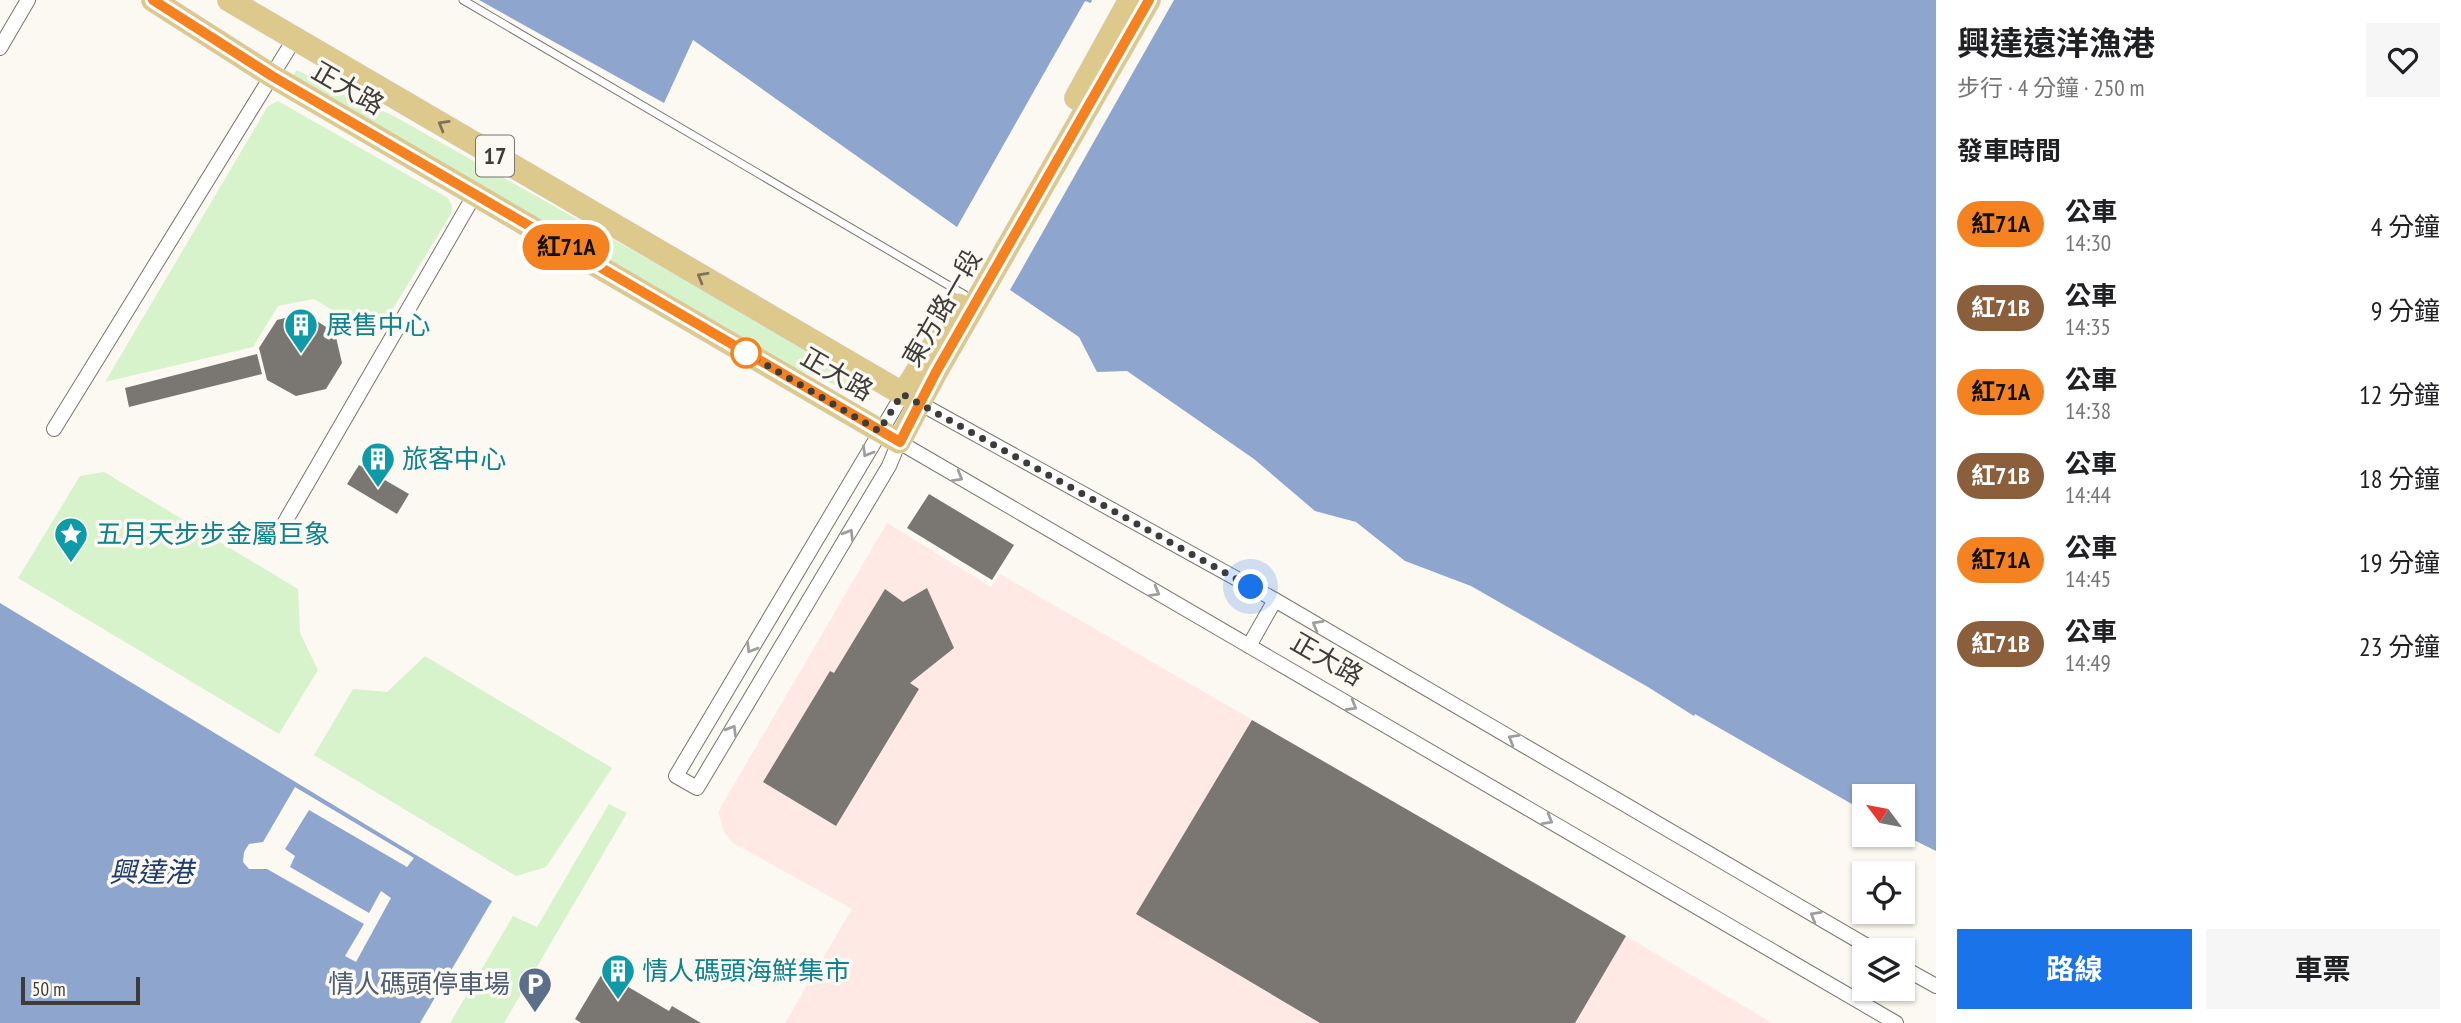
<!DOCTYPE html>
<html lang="zh-TW">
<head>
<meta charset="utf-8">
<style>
  body { margin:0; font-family:"PT Sans Narrow","Noto Sans TC",sans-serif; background:#f6f6f6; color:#202124; height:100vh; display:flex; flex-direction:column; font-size:26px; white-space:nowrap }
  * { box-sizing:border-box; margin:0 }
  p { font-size:23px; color:#757577 }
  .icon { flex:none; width:38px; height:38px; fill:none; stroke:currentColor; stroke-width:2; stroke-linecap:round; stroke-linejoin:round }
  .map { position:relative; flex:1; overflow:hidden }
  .details { display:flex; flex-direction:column; background:#fff; width:525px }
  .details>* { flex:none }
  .badge { padding:0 14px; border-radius:23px; font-size:24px; line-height:46px }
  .needle { width:46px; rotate:302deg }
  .controls { position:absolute; left:1852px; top:784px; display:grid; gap:14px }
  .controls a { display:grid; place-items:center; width:63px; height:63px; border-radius:0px; background:#fff; box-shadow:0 2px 5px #0004; font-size:35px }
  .scale { position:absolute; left:21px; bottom:18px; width:119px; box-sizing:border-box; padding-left:7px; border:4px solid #3e3c3a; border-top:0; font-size:19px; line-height:24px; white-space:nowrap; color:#3e3c3a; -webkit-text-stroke:5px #fcf8f2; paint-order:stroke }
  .you { position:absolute; width:35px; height:35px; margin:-18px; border:5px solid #fff; border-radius:50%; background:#1a73e8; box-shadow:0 0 0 10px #1a73e833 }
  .map>.badge { position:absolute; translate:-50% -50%; box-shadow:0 0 0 4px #fff }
  h2 { padding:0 21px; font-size:26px; line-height:63px }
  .round { display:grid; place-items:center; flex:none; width:74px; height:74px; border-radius:0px; background:#f6f6f6 }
  .overview { display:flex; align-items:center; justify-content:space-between; height:119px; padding:0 21px }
  h1 { font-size:33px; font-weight:700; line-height:52px }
  .primary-button { display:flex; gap:14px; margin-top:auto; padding:14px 21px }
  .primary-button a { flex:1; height:80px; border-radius:0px; background:#1a73e8; color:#fff; font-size:28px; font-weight:700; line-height:80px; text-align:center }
  .primary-button a+a { background:#f6f6f6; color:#202124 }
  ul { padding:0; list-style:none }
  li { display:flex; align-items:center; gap:21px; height:84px; padding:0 21px }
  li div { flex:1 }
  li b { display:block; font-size:26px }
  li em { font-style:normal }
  li .badge { min-width:77px; font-weight:700; text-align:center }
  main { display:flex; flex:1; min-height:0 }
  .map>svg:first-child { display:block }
  .industrial { fill:#fee9e4 }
  .green { fill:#d7f3cc }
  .water { fill:#8ea6cd }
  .pier { fill:#fcf8f2 }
  .building { fill:#7a7772 }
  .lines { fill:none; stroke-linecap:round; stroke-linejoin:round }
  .lane-casing { stroke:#797670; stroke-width:9 }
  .street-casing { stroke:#797670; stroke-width:16 }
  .primary-casing { stroke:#d5d4d4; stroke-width:24 }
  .lane { stroke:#fff; stroke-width:7 }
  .street { stroke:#fff; stroke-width:14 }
  .primary { stroke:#ddc98c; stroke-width:23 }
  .oneway { stroke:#7e745b }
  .oneway2 { stroke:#9e9e9c }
  .line-casing { stroke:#fff; stroke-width:16 }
  .line { stroke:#f58220; stroke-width:10 }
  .walk { stroke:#3e3c3a; stroke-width:7; stroke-dasharray:0 12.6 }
  .stop-dot { fill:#fff; stroke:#f58220; stroke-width:3.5 }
  .labels { text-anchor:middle; stroke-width:7; stroke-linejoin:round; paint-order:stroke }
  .shield { fill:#fcf8f2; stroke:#777471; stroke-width:2 }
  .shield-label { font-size:24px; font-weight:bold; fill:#3e3c3a }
  .street-label { font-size:26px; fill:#3e3c3a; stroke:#fcf8f2 }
  .culture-label { font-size:26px; fill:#0d838f; stroke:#fcf8f2; text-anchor:start }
  .service-label { font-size:26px; fill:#4e5e75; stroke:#fcf8f2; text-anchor:end }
  .water-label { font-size:28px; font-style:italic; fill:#1e3d6f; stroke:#fcf8f2 }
</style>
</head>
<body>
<main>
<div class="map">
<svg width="1936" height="1023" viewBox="0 0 1936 1023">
  <rect width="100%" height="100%" fill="#fcf8f2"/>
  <!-- industrial -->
  <polygon class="industrial" points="887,523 991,587 1000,574 1626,936 1772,1023 785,1023 852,909 733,843 724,832 718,812"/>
  <!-- green -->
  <g class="green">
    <polygon points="297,70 344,95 392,115 799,344 839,370 873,401 776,360 293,76"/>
    <polygon points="278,101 448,198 452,206 451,214 376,336 314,299 278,306 253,347 105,382 268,106"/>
    <polygon points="104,472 298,589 300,633 318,670 279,734 18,578 80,476"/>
    <polygon points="425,656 612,768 546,867 516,876 314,755 353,689 387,692"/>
    <polygon points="609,804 627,813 504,1023 450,1023 513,916 537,927"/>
  </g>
  <!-- water -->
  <g class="water">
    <polygon points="479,0 1092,0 1091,3 1085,1 957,227 693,40 664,103"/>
    <polygon points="1174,0 1936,0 1936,851 1902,834 1902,796 1864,796 1864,811 1695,714 1694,716 1648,687 1471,586 1405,561 1356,522 1315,511 1254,459 1127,371 1097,372 1079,337 1010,290"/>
    <polygon points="0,603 492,901 420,1023 0,1023"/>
  </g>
  <!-- pier -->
  <polygon class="pier" points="295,787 414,858 407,867 309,810 285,849 295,856 290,867 369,913 381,891 391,898 356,962 345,956 364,924 267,869 249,869 243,862 244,852 249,844 263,842"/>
  <!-- building -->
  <g class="building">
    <polygon points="305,313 335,333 342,363 326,389 296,396 267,380 259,348 277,320"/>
    <polygon points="257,354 262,374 129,407 125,388"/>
    <polygon points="359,465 409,494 397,514 347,484"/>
    <polygon points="929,494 1014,545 992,580 907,528"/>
    <polygon points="927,588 954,648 910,683 919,689 836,826 763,782 830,671 834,673 885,589 903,602"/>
    <polygon points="1252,720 1626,936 1575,1023 1320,1023 1136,914"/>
    <polygon points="603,972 669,1011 672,1006 701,1023 581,1023 575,1019"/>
  </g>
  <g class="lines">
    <!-- lane casing -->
    <g class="lane-casing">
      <polyline id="lane" points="463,0 965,295"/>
    </g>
    <!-- street casing -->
    <g class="street-casing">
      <g id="street">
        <polyline points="0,48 28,0"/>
        <polyline points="54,429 295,38"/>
        <polyline points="278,534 475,194"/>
        <polyline points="1249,646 1275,600"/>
        <polyline points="1874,950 1275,600 903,394 676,776 697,788 889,466 899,442 1896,1023"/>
        <polyline points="1902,967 1936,986"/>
      </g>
    </g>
    <!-- primary casing -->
    <g class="primary-casing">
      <g id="primary">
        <polyline points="153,0 272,76 899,442 936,372 1149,0"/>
        <polyline points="229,0 903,394 959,305"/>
        <polyline points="1076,98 1130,0"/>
      </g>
    </g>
    <!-- lane -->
    <use href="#lane" class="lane"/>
    <!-- street -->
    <use href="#street" class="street"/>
    <!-- primary -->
    <use href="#primary" class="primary"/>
  </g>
  <!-- one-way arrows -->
  <defs><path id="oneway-chevron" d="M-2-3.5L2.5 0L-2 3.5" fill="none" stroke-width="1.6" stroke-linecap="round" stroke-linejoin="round" transform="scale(1.75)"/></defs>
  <g class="oneway">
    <use href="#oneway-chevron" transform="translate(443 125) rotate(-150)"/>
    <use href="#oneway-chevron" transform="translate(702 277) rotate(-150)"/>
  </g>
  <g class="oneway2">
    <use href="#oneway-chevron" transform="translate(867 452) rotate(120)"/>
    <use href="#oneway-chevron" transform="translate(958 477) rotate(30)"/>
    <use href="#oneway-chevron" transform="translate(849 534) rotate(-59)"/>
    <use href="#oneway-chevron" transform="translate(1155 592) rotate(30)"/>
    <use href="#oneway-chevron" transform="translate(1317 625) rotate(-150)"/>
    <use href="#oneway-chevron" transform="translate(751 648) rotate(121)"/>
    <use href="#oneway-chevron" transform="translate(1352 706) rotate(30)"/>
    <use href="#oneway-chevron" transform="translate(732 730) rotate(-59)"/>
    <use href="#oneway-chevron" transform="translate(1513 739) rotate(-150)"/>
    <use href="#oneway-chevron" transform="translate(1548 820) rotate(30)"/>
    <use href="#oneway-chevron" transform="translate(1815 916) rotate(-150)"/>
  </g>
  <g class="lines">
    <!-- line casing -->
    <g class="line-casing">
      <polyline id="line" points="153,0 272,76 900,442 936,372 1149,0"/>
    </g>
    <!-- line -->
    <use href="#line" class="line"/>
    <!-- walk -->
    <polyline class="walk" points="746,353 879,431 902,394 1251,587"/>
  </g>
  <!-- icons -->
  <defs>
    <g id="building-pin" transform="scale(1.75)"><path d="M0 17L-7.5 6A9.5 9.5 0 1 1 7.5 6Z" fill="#0f9aa8" stroke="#fcf8f2"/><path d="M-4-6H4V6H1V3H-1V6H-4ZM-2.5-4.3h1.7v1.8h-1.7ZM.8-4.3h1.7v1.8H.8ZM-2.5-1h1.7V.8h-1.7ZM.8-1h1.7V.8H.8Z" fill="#fff"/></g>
    <g id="sight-pin" transform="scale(1.75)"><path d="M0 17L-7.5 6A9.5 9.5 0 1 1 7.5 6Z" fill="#0f9aa8" stroke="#fcf8f2"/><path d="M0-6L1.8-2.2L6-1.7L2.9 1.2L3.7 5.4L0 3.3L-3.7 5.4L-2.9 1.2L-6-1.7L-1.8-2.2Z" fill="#fff"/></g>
    <g id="parking-pin" transform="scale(1.75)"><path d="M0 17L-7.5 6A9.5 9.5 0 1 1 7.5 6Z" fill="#5c6f8a" stroke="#fcf8f2"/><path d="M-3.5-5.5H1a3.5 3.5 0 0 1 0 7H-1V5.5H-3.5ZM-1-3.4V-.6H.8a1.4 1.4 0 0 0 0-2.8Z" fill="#fff"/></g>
  </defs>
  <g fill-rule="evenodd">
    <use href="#building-pin" x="301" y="325"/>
    <use href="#building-pin" x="378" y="459"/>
    <use href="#sight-pin" x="71" y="534"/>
    <use href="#building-pin" x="618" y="971"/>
    <use href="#parking-pin" x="535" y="984"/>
  </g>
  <!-- markers -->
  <circle class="stop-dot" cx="746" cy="353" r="14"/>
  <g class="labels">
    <!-- shield labels -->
    <rect class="shield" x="476" y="135.5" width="38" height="41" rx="5"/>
    <g class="shield-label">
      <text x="495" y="164">17</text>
    </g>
    <!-- street labels -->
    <g class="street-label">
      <text transform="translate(348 88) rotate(30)" y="9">正大路</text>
      <text transform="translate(942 308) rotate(-60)" y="9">東方路一段</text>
      <text transform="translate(837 374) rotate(30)" y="9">正大路</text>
      <text transform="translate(1327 659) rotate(30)" y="9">正大路</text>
    </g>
    <!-- culture labels -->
    <g class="culture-label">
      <text x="326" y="334">展售中心</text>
      <text x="402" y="468">旅客中心</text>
      <text x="96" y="543">五月天步步金屬巨象</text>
      <text x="642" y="980">情人碼頭海鮮集市</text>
    </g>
    <!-- service labels -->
    <g class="service-label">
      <text x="510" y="993">情人碼頭停車場</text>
    </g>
    <!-- water labels -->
    <g class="water-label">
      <text x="151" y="882">興達港</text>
    </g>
  </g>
</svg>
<div class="controls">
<a><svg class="needle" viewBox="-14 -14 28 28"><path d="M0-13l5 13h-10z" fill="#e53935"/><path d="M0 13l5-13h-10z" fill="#757577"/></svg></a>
<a><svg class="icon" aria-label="locate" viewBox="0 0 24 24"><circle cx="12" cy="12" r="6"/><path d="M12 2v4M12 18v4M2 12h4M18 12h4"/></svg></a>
<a><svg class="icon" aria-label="layers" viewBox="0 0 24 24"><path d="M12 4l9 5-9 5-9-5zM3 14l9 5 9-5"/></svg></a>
</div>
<div class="scale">50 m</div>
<div class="you" style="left:1251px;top:587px"></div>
<b class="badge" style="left:566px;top:247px;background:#f58220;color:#111">紅71A</b>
</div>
<section class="details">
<div class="overview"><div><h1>興達遠洋漁港</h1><p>步行 · 4 分鐘 · 250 m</p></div><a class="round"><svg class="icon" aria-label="heart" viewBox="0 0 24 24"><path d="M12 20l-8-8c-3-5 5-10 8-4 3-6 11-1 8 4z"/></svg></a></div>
<h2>發車時間</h2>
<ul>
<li><span class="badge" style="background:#f58220;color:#111">紅71A</span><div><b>公車</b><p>14:30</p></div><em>4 分鐘</em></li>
<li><span class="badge" style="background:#8b5e3c;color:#fff">紅71B</span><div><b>公車</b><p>14:35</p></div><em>9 分鐘</em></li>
<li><span class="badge" style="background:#f58220;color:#111">紅71A</span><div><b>公車</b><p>14:38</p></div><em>12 分鐘</em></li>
<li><span class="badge" style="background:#8b5e3c;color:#fff">紅71B</span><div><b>公車</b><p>14:44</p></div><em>18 分鐘</em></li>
<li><span class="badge" style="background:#f58220;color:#111">紅71A</span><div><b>公車</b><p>14:45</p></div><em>19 分鐘</em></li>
<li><span class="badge" style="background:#8b5e3c;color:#fff">紅71B</span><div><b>公車</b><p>14:49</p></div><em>23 分鐘</em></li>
</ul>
<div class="primary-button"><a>路線</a><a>車票</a></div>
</section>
</main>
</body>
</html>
